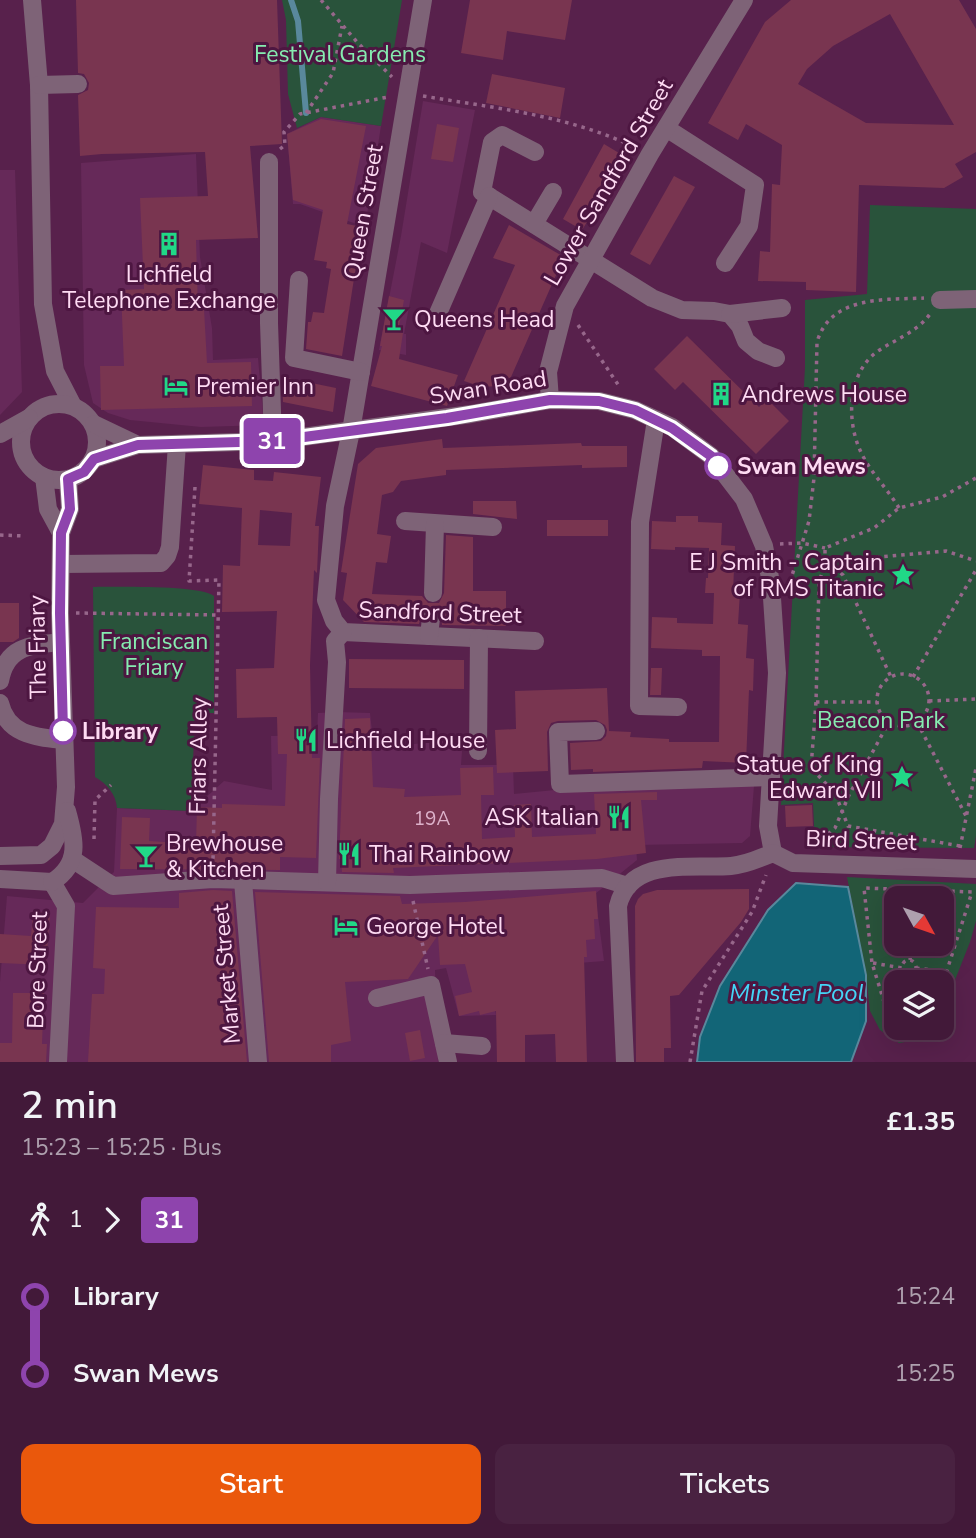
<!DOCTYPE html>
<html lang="en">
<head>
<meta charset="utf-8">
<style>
  body { margin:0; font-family:"Nunito Sans",sans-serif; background:#492241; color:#f1f3f6; height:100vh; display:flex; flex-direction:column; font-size:26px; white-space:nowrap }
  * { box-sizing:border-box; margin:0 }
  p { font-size:23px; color:#aea0ae }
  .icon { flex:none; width:38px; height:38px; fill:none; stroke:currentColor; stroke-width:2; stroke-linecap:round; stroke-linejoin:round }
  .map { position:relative; height:1062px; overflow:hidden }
  .sheet { display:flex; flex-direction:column; background:#421939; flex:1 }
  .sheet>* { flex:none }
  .badge { padding:0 14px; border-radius:5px; font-size:24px; line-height:46px }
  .needle { width:46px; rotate:130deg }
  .controls { position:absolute; left:884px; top:886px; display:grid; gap:14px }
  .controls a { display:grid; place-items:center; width:70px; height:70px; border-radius:14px; background:#421939; box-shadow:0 7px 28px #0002,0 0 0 2px #5a3853; font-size:35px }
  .map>.badge { position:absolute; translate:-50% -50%; box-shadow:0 0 0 4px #fff }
  .legs { display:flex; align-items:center; gap:10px; height:77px; padding:0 21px; font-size:23px }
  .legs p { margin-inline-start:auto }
  .headline { display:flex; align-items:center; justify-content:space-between; height:119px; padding:0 21px }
  h1 { font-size:38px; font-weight:600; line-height:52px }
  .button { display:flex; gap:14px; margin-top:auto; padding:14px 21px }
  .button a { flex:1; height:80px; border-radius:14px; background:#ea580c; color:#fff; font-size:28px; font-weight:600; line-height:80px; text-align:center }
  .button a+a { background:#492241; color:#f1f3f6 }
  ul { padding:0 21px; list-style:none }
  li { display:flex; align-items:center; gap:24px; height:77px; font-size:26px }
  li i { display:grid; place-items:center; width:10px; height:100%; margin:0 9px; background:currentColor }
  li i::after { content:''; width:18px; height:18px; margin:-9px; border:5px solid; border-radius:50%; background:#421939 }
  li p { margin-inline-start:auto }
  li:first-child i { background:linear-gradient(#0000 50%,currentColor 0) }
  li:last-child i { background:linear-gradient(currentColor 50%,#0000 0) }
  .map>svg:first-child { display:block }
  .built { fill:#662959 }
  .green { fill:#29533b; fill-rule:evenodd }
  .water { fill:#126577; stroke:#59889c; stroke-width:2 }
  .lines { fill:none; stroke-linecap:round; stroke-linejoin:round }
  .stream { stroke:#59889c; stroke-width:6 }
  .building { fill:#793550; fill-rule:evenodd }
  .path { stroke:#97678b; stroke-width:3.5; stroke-dasharray:3.5 5; stroke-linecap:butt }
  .minor { stroke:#7e6377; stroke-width:18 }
  .line-1-casing { stroke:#fff; stroke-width:16 }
  .line-1 { stroke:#8e44ad; stroke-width:10 }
  .stop-1-dot { fill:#fff; stroke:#8e44ad; stroke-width:3.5 }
  .labels { text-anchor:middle; stroke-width:6; stroke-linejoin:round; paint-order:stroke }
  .number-label { font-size:19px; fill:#ddb2ca }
  .park-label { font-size:23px; fill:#86ecb0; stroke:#4d1641 }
  .street-label { font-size:23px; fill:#fedbf3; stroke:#4d1641 }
  .poi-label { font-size:23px; fill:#fedbf3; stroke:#4d1641; text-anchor:start }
  .stop-label { font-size:23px; font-weight:bold; fill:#fedbf3; stroke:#4d1641; text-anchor:start }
  .water-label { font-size:24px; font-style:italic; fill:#44d5f6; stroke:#4d1641 }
</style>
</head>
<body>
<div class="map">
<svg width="976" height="1062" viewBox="0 0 976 1062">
  <rect width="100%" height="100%" fill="#58214c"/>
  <!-- built -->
  <g class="built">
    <polygon points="423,101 475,110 447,253 421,242 404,334 406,334 406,355 379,350 401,236"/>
    <polygon points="321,117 381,126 365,227 300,204 293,204 287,134"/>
    <polygon points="196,154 200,257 212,328 213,360 258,358 264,425 201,427 130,420 108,413 93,403 84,365 81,163"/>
    <polygon points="0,170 15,170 22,392 0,415"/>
    <polygon points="338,712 370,713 374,749 463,738 461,765 513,765 514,794 596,786 754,786 750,836 742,843 636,845 637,860 595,894 604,961 553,965 492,989 496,1015 459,1016 446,968 435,970 438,1062 0,1062 0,982 7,896 83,903 114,872 117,808 191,811 224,781 272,790 271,736 317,735 318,713"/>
  </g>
  <!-- green -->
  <g class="green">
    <polygon points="282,0 402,0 381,126 321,117 297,128 288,94 286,20"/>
    <polygon points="870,205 976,209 976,836 974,848 815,847 813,803 781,805 805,367 805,300 867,294"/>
    <path d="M 93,587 C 115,587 200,585 214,596 L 214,713 L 195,713 L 191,811 L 117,808 C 116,794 107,784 95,777 Z"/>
    <path d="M 847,877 L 976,884 L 976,921 L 970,942 L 942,1013 L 942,982 L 896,982 L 896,1027 L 935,1027 L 923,1039 L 899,1043 L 880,1030 L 870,1011 L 866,975 ZM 896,898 L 942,898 L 942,943 L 896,943 Z"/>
  </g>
  <!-- water -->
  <polygon class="water" points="796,883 848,887 866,975 866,1021 851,1062 697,1062 700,1037 720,986 768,910"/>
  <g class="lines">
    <!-- stream -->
    <polyline class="stream" points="291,0 298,21 306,113"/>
  </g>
  <!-- building -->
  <g class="building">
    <polygon points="76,0 277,0 282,144 250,146 258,238 196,240 198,309 204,309 207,363 251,362 252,406 101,410 100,366 124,366 121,290 144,289 140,198 208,196 205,152 102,154 80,156 78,95 88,90 89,83 84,74 78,73"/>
    <polygon points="470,0 572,0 565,40 507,31 503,60 461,53"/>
    <path d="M 791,0 L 959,0 L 976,29 L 976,152 L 955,164 L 963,177 L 944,188 L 859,185 L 856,292 L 806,290 L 806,282 L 758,281 L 760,251 L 770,252 L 772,184 L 780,185 L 782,145 L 746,124 L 738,140 L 708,123 L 765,22 ZM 890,14 L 954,125 L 866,123 L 798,84 L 807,69 L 833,46 Z"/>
    <polygon points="492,74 565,88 560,118 486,103"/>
    <polygon points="321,119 366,126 347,224 362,227 342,356 306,349 308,322 311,322 313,312 324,313 331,269 326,268 327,262 314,260 323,210 293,200 287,134"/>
    <polygon points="437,124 459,128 453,162 431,159"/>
    <polygon points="604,144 619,153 591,202 597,206 582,230 563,219"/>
    <polygon points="674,176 695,187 650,265 630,254"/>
    <polygon points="509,225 564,257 511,377 498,386 482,387 464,381 515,265 493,258"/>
    <polygon points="389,296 404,300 398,332 403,333 399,359 458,375 447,406 371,386 382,346 380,346"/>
    <polygon points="687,336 759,407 767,399 789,421 756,454 683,382 675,390 654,369"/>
    <polygon points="282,377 336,388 333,412 283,402"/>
    <polygon points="442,439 443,448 581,443 582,446 627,446 627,467 582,468 582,465 446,470 446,475 401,481 393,492 382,495 377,534 391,536 387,563 376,562 372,594 422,596 428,603 439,603 444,593 446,535 473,537 473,591 506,591 506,626 442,625 441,613 432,607 422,612 419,624 364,622 343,600 347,573 341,572 358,464 376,448"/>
    <path d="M 203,465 L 254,470 L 254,480 L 273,481 L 274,472 L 321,477 L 315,526 L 319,526 L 317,573 L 314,570 L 310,665 L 312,758 L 320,758 L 316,858 L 280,857 L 280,870 L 120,869 L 122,817 L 150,818 L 149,841 L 196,844 L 197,807 L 222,808 L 222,804 L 285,806 L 287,754 L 278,754 L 277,717 L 237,718 L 236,669 L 274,668 L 277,611 L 222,612 L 223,565 L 240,566 L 242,508 L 199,504 ZM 260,510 L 292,513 L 290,546 L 258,545 Z"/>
    <polygon points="473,501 516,501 517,519 473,514"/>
    <polygon points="676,516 698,516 698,522 722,523 721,545 735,546 733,592 740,592 738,624 748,625 746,658 754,659 753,691 749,690 746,763 703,761 702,768 593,772 593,769 571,770 570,743 601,741 606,736 607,730 605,725 596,720 558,721 551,723 547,732 548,771 497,773 495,730 516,729 515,691 607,688 609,731 631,732 630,737 669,739 669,742 719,742 720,656 702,656 702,650 651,648 652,617 677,618 677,623 713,624 714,593 705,593 706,578 708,578 709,548 675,547 675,550 651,549 652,521 676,522"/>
    <rect x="547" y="520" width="61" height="16"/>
    <polygon points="0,603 19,603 19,638 13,642 0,642"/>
    <polygon points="349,659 464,660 464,689 349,688"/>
    <polygon points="651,668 662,668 661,695 650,695"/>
    <polygon points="370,718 373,787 405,789 404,797 461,795 460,768 493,767 494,795 481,795 482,839 515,837 514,805 531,804 532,837 596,834 594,794 657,792 657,800 641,800 646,853 597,859 393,868 394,873 342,872 341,859 339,859 345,719"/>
    <polygon points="812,805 813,826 786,827 785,806"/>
    <polygon points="749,889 749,909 741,922 679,995 670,996 671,1048 664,1048 664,1062 636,1062 635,906 638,899 643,894 657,890"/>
    <polygon points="213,890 232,891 247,1062 88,1062 92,994 104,994 105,969 93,968 96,907 179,908 179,893"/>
    <polygon points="596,891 598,919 594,919 595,939 586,940 587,957 584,957 587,1062 556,1062 555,1034 525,1035 525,1062 497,1062 496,1011 480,1015 479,1011 459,1016 455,996 472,992 465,964 440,965 438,935 408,979 345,982 351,1041 331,1045 331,1062 269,1062 255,892 400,896 402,904 465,902"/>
    <polygon points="33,912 50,913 46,965 0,963 0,934 31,936"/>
    <polygon points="13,993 44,993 42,1044 47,1044 46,1062 0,1062 0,1043 12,1043"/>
    <polygon points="420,1030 425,1058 410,1061 405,1033"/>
  </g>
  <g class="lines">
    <!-- path -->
    <g class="path">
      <polyline points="321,0 357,42 392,77"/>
      <path d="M 423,96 C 494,108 566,115 632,146"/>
      <polyline points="306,113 333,73 342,26"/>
      <polyline points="280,149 285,145 284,132 300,114 388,97"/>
      <polyline points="578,325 619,386"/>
      <polyline points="195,487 189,581 219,580 213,860"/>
      <path d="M 899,508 C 887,488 869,471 860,450 C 846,419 848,372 878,351 C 896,339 917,332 930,314"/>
      <polyline points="0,535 24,536"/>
      <polyline points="780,544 802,543 825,548"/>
      <polyline points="825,562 946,551 976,561"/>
      <polyline points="827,563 843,575 891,677"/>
      <path d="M 790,582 L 809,521 L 814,478 L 817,342 C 831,295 885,300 924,298"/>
      <polyline points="76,613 219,615"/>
      <circle cx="903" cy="700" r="26"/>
      <polyline points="913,677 976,570"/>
      <polyline points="929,701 976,699"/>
      <polyline points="816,702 877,702"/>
      <polyline points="917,722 966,816"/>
      <polyline points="94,839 95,800 111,785"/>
      <polyline points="815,845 835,828 849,795 889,722"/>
      <polyline points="960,846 848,826 835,793 811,768 816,702 819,583 825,562 825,548 874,528 899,508 942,497 976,478"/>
      <polyline points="960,848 976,768"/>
      <polyline points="917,898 918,889"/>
      <polyline points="413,901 428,969"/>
      <circle cx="909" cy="967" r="7"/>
      <polyline points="910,960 912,943"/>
      <polyline points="873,963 902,968"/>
      <polyline points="916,968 948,972"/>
      <polyline points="896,1022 890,1021 872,963 864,888 972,892 942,986"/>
      <polyline points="690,1062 702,991 752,912 766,875"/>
    </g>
    <!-- minor -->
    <g class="minor">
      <polyline points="32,0 39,85 43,304 55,371 73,406"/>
      <polyline points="423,0 351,431 335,506 326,600 334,621 343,632 535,641"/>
      <polyline points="39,85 78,84"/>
      <polyline points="666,128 755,185 749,226 725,263"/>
      <polyline points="535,152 502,135 492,142 482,192 652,298 682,310 714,311 730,314 740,326 746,341 758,351 776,358"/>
      <polyline points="269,162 269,323 273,441"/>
      <polyline points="534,224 553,192"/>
      <polyline points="299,280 294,358 361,372"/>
      <polyline points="940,300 976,299"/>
      <polyline points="730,314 782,308"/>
      <polyline points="436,318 489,196"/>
      <polyline points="550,400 548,372 565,306 650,154 744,0"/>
      <circle cx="59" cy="442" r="38"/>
      <polyline points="656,420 640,522 639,706 678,707"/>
      <polyline points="94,424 138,445"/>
      <polyline points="0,434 29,418"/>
      <polyline points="94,459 138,445 273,441 471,414 550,400 599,401 635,410 672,427 711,456 744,499 764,546 771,583 777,673 768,826 773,853"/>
      <polyline points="44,477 48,509 61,533"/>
      <polyline points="405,521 493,527"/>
      <polyline points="62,564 161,563 167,556 170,547 177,444"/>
      <polyline points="433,593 435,524"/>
      <polyline points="429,636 431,618"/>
      <path d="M 0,681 C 6,646 31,645 61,642"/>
      <path d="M 0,703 C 7,735 36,737 63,740"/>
      <polyline points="596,731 558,732 560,784 771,777"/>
      <polyline points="478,751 479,638"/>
      <polyline points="0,856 41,855 52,846 63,824 66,787 60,613 61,533 70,509 68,479"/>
      <polyline points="72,859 113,886 213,879 410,885 602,878 628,886"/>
      <polyline points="0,879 52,882"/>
      <polyline points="243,881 258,1062"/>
      <polyline points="52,882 66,906 58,1062"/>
      <path d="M 52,882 C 81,864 75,839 67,811"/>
      <polyline points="327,882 329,799 337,662 335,641 343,632"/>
      <polyline points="377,998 431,985 448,1062"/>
      <polyline points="444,1043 482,1046"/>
      <path d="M 625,1062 L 618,906 C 630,856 693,869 731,866 C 746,865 760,858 773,853 L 793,863 L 976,869"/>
    </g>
  </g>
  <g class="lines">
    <!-- line-1 casing -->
    <g class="line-1-casing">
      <polyline id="line-1" points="63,731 60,613 61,533 70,509 68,479 84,472 94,459 138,445 274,441 447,418 550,400 599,401 635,410 672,428 711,456 718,466"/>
    </g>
    <!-- line-1 -->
    <use href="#line-1" class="line-1"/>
  </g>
  <!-- icons -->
  <defs>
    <g id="building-bare" transform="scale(1.89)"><path d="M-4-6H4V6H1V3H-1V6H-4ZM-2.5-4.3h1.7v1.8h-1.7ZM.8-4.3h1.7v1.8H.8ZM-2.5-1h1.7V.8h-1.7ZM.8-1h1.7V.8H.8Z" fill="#21d887" stroke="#4d1641" stroke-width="2.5" paint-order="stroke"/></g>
    <g id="bar-bare" transform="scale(1.89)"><path d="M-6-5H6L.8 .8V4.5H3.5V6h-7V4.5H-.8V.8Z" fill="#21d887" stroke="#4d1641" stroke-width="2.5" paint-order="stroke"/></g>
    <g id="hotel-bare" transform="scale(1.89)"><path d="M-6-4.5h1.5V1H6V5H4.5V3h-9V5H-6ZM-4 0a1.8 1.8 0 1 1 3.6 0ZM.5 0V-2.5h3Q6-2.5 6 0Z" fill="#21d887" stroke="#4d1641" stroke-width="2.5" paint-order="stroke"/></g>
    <g id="sight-bare" transform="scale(1.89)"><path d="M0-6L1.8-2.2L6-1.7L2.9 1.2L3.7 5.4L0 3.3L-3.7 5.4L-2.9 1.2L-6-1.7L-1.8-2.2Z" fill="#21d887" stroke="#4d1641" stroke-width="2.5" paint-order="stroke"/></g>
    <g id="restaurant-bare" transform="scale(1.89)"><path d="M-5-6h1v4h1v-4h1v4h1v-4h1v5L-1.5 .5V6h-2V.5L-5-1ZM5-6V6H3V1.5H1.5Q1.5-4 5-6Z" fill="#21d887" stroke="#4d1641" stroke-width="2.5" paint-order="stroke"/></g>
  </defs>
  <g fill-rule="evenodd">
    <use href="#building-bare" x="169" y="244"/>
    <use href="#bar-bare" x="394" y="319"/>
    <use href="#hotel-bare" x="176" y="386"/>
    <use href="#building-bare" x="721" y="394"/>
    <use href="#sight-bare" x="903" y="575"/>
    <use href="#restaurant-bare" x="306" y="740"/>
    <use href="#sight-bare" x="902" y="777"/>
    <use href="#restaurant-bare" x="619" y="817"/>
    <use href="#restaurant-bare" x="349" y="854"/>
    <use href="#bar-bare" x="146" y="856"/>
    <use href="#hotel-bare" x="346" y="926"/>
  </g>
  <!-- markers -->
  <g class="stop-1-dot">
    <circle cx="718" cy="466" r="12"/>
    <circle cx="63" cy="731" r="12"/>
  </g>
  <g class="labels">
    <!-- number labels -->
    <g class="number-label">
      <text x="432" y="825">19A</text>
    </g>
    <!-- park labels -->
    <g class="park-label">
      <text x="340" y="62">Festival Gardens</text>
      <text x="154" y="649">Franciscan<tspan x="154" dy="26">Friary</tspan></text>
      <text x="881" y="728">Beacon Park</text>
    </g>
    <!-- street labels -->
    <g class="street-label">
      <text transform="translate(608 182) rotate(-60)" y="8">Lower Sandford Street</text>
      <text transform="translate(363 212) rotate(-80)" y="8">Queen Street</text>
      <text transform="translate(488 387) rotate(-9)" y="8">Swan Road</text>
      <text transform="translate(440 612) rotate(2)" y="8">Sandford Street</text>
      <text transform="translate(37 647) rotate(-91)" y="8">The Friary</text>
      <text transform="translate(198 756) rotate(-89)" y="8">Friars Alley</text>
      <text transform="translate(861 840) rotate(2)" y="8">Bird Street</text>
      <text transform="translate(37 970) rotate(-88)" y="8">Bore Street</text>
      <text transform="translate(226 974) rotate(-95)" y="8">Market Street</text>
    </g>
    <!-- poi labels -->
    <g class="poi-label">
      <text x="169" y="282" text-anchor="middle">Lichfield<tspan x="169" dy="26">Telephone Exchange</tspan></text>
      <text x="414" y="327">Queens Head</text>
      <text x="196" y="394">Premier Inn</text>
      <text x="741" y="402">Andrews House</text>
      <text x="883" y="570" text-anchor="end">E J Smith - Captain<tspan x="883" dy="26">of RMS Titanic</tspan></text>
      <text x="326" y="748">Lichfield House</text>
      <text x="882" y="772" text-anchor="end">Statue of King<tspan x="882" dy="26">Edward VII</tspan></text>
      <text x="599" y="825" text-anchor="end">ASK Italian</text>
      <text x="166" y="851">Brewhouse<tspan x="166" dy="26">&amp; Kitchen</tspan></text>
      <text x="369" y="862">Thai Rainbow</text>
      <text x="366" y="934">George Hotel</text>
    </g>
    <!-- stop labels -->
    <g class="stop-label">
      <text x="737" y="474">Swan Mews</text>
      <text x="82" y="739">Library</text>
    </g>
    <!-- water labels -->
    <g class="water-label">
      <text x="797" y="1001">Minster Pool</text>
    </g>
  </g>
</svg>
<div class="controls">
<a><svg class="needle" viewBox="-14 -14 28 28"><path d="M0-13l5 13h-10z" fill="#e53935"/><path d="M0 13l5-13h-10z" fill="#aea0ae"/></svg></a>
<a><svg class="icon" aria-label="layers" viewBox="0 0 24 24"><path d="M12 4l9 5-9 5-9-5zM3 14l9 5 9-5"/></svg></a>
</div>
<b class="badge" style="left:272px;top:441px;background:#8e44ad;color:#fff">31</b>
</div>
<section class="sheet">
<div class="headline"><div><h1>2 min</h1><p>15:23 – 15:25 · Bus</p></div><b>£1.35</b></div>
<div class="legs"><svg class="icon" aria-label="walk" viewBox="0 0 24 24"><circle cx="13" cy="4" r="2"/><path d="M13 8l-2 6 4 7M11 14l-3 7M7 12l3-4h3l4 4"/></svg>1<svg class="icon" aria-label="forward" viewBox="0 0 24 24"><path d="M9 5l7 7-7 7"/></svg><b class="badge" style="background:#8e44ad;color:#fff">31</b></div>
<ul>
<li><i style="color:#8e44ad"></i><b>Library</b><p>15:24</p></li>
<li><i style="color:#8e44ad"></i><b>Swan Mews</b><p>15:25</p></li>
</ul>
<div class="button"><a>Start</a><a>Tickets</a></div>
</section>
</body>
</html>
